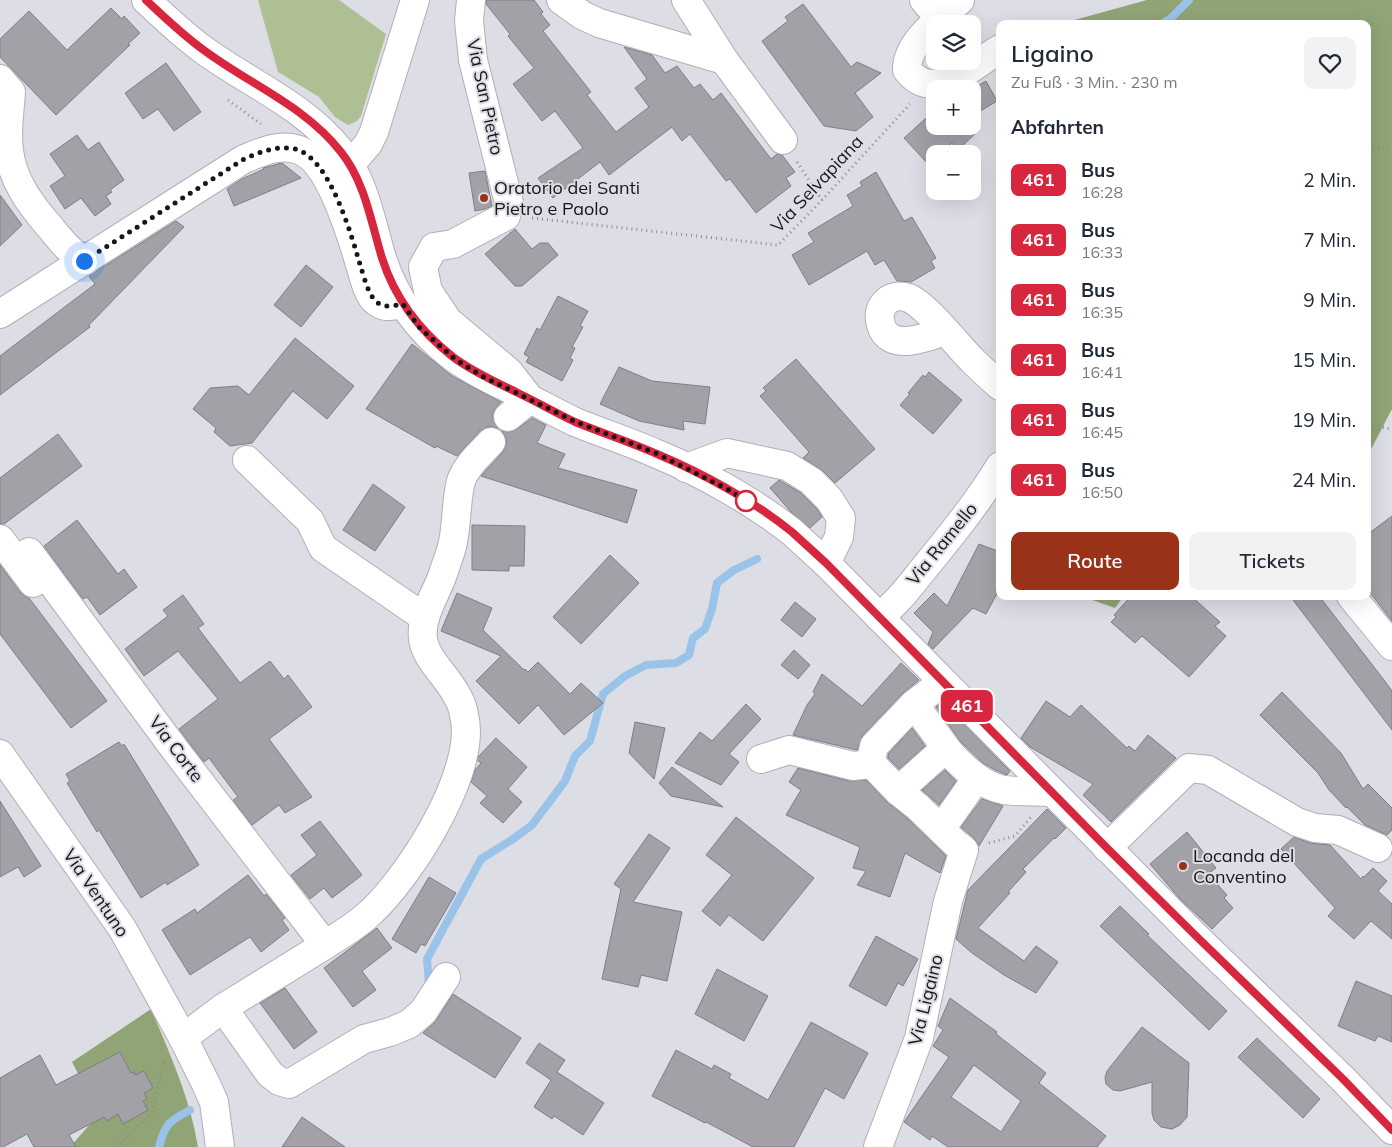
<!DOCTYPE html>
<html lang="de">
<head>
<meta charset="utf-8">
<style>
  body { margin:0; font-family:Mulish,sans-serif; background:#f2f2f3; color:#1f2937; height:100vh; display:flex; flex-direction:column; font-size:19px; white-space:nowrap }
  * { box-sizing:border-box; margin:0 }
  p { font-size:16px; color:#747a83 }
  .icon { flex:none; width:28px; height:28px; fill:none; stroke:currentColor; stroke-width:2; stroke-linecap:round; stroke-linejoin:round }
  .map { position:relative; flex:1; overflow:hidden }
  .drawer { position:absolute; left:996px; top:20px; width:375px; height:580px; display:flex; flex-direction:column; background:#fff; border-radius:10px; box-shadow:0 5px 20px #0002 }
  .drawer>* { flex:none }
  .badge { padding:0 10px; border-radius:8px; font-size:18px; line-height:32px }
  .fabs { position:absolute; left:926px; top:15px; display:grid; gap:10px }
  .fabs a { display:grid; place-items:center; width:55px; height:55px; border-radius:10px; background:#fff; box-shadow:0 5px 20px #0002; font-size:25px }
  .you { position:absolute; width:25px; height:25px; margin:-12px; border:4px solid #fff; border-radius:50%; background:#1a73e8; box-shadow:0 0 0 8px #1a73e833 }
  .map>.badge { position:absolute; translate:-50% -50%; box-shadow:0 0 0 2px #fff }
  h2 { padding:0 15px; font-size:19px; line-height:45px }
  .round { display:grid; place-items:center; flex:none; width:52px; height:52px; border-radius:10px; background:#f2f2f3 }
  .overview { display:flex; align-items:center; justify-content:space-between; height:85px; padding:0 15px }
  h1 { font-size:24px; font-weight:600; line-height:38px }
  .cta { display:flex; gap:10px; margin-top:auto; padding:10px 15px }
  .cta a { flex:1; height:58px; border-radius:10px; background:#9a3219; color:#fff; font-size:20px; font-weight:600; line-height:58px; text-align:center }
  .cta a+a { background:#f2f2f3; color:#1f2937 }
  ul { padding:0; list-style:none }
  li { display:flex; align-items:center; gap:15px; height:60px; padding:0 15px }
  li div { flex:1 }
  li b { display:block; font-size:19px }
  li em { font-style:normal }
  li .badge { min-width:55px; font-weight:700; text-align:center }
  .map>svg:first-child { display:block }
  .green { fill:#aec093 }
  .forest { fill:#91a475 }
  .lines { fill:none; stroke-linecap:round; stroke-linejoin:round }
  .stream { stroke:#9ac3e9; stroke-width:8 }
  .building { fill:#a2a1a8; stroke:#7f7d85; fill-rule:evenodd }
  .minor-casing { stroke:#afafb7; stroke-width:30 }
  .path { stroke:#8b8b91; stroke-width:3; stroke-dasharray:1 4; stroke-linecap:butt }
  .minor { stroke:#fff; stroke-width:28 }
  .line-casing { stroke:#fff; stroke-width:11 }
  .line { stroke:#d7263d; stroke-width:8 }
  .walk { stroke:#17171a; stroke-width:5; stroke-dasharray:0 9 }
  .poi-dot { fill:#9a3219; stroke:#dddde5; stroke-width:2 }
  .stop-dot { fill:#fff; stroke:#d7263d; stroke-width:2.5 }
  .labels { text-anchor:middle; stroke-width:4; stroke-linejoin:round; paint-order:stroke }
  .street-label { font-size:18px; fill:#17171a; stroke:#dddde5 }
  .poi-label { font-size:18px; fill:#17171a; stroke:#dddde5; text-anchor:start }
</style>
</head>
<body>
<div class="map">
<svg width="1392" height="1147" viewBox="0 0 1392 1147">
  <rect width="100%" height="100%" fill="#dddde5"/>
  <!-- green -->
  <polygon class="green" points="258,0 339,0 386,34 361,116 357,121 348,125 335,117 319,97 278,72"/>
  <!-- forest -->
  <g class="forest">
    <polygon points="1147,0 1392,0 1392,409 1368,455 1368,24 1060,24"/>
    <polygon points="1081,596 1124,596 1115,608"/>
    <path d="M 151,1009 C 170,1054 190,1098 198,1147 L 70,1147 L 99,1114 L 72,1062 Z"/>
  </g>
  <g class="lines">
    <!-- stream -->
    <g class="stream">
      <polyline points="1161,24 1170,19 1189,0"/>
      <polyline points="429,984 427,959 481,859 513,839 532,825 565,781 575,756 590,741 603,694 625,676 646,665 676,663 689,655 693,638 705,629 712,609 717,583 734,570 757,559"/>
      <path d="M 159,1147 C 165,1124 169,1121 190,1110"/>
    </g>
  </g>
  <!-- building -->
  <g class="building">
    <polygon points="486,0 534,0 543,12 541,14 550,25 543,31 591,92 587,95 616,132 649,107 635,88 647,79 624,47 652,55 665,73 677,66 694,88 700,84 713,100 721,93 771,159 777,154 782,155 795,172 786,178 791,186 756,213 730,179 726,181 690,134 682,141 672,127 609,175 600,162 553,198 538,178 583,148 555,111 542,121 513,84 534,68 508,36 510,34 486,4"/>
    <polygon points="803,4 851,67 857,62 881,73 855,93 873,117 856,131 824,126 762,41 788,21 785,17"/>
    <polygon points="111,8 122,19 124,16 140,33 128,44 130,45 56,115 0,57 0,39 29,11 67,50"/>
    <polygon points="166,63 201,112 174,131 158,109 143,119 125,93"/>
    <polygon points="986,81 997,101 972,116 972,89"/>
    <polygon points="935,110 935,126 972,126 972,124 979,130 958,150 952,143 941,154 935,154 935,159 929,165 904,138"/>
    <polygon points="77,135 88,150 99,142 124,180 110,190 112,192 106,196 111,204 95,216 81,198 65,209 50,186 65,176 50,154"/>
    <polygon points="282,163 301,178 234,206 227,189 242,179 264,169 263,168"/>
    <polygon points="485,171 492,206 485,209 475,211 469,173"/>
    <polygon points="876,172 904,221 912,217 936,258 931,261 935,268 911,282 897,281 884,260 875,265 867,251 809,285 792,255 814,242 808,233 853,206 847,195 862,186 860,182"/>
    <polygon points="0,195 22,225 0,246"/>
    <polygon points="176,221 184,227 89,325 90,327 0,395 0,356 95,284 89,276"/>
    <polygon points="515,229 532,249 540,243 548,243 558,255 522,286 515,286 485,254"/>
    <polygon points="306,265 333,287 301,327 274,305"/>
    <polygon points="558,296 588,311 580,326 583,327 572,347 575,348 570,358 573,360 562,381 526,362 529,357 524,354 537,328 540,330"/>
    <polygon points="295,338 354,386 327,419 293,391 252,443 230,446 214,432 216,428 193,409 210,388 238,386 249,395"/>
    <polygon points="412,344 452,376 501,402 493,412 493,420 498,429 494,427 487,427 480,431 457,456 436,446 435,448 366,409"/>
    <polygon points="796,359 875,449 835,483 822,470 803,458 809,452 760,396 766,391 763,388"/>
    <polygon points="619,367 652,381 710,387 705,424 683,421 684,430 639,421 600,404"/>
    <polygon points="929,372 962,400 933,434 900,405 910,394 908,393 923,375 925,377"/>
    <polygon points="532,418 546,425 537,443 565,454 558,468 637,490 627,523 481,476 502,453 506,446 506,438 502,431 510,432 517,429"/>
    <polygon points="58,434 82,466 4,524 0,524 0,478"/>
    <polygon points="779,480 801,493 817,509 822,517 810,528 791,512 770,488"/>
    <polygon points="373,484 405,507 375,551 343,530"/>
    <polygon points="1392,516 1392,621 1368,590 1368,534"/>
    <polygon points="77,520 118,574 124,569 137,587 100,615 87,597 83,599 44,546"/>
    <polygon points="472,525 525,526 524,566 509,566 509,571 472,570"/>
    <polygon points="979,544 1000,552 1000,588 986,614 973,608 933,649 928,644 933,632 914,613 934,593 947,606"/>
    <polygon points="610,555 639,583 581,644 553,617"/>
    <polygon points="0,565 20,592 29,598 107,701 71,728 0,634"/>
    <polygon points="457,593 492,608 483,630 524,670 525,669 528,672 538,662 570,694 581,683 603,703 564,735 538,705 519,724 476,681 501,656 441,631"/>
    <polygon points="183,595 204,624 198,628 240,683 270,661 284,679 288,675 312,707 269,739 312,797 285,813 279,805 252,825 233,800 238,797 209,758 204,762 179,729 218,699 178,651 144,676 125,649 168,616 163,610"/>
    <polygon points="1131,596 1191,596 1220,622 1215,626 1226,636 1189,677 1142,636 1135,643 1111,622 1116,617 1114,615"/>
    <polygon points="1290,596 1319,596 1384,680 1392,691 1392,730"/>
    <polygon points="795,602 816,619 802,637 781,620"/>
    <polygon points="794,650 810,665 798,679 781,665"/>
    <polygon points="901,663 919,680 903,693 863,735 857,750 793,735 807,705 815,694 813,692 822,674 862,706"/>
    <polygon points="1282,692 1341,753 1363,789 1368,784 1392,808 1392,830 1387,835 1365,825 1347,807 1346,808 1329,790 1318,773 1260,715"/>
    <polygon points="1046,701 1070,717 1081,705 1127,748 1129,746 1135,751 1148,735 1176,758 1111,822 1083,795 1093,784 1030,747 1021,738"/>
    <polygon points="942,702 1010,771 1007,775 995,770 983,763 961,742 936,707"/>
    <polygon points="746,704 761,719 729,754 739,762 721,785 675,763 700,732 712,741"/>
    <polygon points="635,722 665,728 654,779 629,753"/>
    <polygon points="912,728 925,746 899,769 888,758 888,754"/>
    <polygon points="496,738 527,767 508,789 522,802 503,823 480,803 487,796 471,782 475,770 481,763 477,760 478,757"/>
    <polygon points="119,742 122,746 124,744 199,865 167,885 166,882 141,898 99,830 97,832 67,783 70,781 66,774"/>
    <polygon points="672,767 723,807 671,796 659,783"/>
    <polygon points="798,768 849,781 866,780 887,802 908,819 946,856 940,873 905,853 890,897 857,885 866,871 853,868 860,847 786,815 801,790 789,782"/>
    <polygon points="945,770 956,781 939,805 922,790"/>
    <polygon points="982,799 1003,806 979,846 974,838 961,827"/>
    <polygon points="0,801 41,866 24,877 18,867 0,877"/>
    <polygon points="1047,809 1066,828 1055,839 1054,838 1023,869 1026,872 1008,892 1010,893 978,928 1024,961 1036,946 1058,962 1036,993 1004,975 972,953 956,939 968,890"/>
    <polygon points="736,817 814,878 763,941 729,915 720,926 702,911 732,875 706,855"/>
    <polygon points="320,821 362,875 332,898 324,888 310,899 291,875 317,855 301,835"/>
    <polygon points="1187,832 1216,868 1208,874 1227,895 1224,898 1233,908 1212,929 1180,899 1150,864"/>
    <polygon points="649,834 670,848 633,902 682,912 667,981 641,975 638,987 602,979 621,889 614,884"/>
    <polygon points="1294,837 1310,843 1330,845 1361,879 1363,876 1364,877 1373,868 1387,881 1378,891 1392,904 1392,939 1371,921 1354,939 1328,916 1335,908 1281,849"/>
    <polygon points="248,875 264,896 266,894 285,918 282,920 289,930 261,952 250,937 190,975 162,930 195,909 197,913"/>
    <polygon points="429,877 456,893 425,946 421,944 416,953 392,939"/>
    <polygon points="1120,906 1149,934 1147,935 1227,1011 1209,1030 1100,926"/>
    <polygon points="377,928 392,948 362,971 376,990 353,1007 324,968"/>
    <polygon points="876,936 918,959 903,986 898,983 886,1006 849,986"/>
    <polygon points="717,969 768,996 744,1041 695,1014"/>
    <polygon points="1356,981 1392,996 1392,1042 1378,1036 1375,1041 1338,1026"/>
    <polygon points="285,988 317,1032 294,1049 260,1003"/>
    <polygon points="453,994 521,1038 495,1078 423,1033 436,1021"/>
    <path d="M 950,998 L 997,1032 L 996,1034 L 1046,1073 L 1039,1083 L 1106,1136 L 1097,1147 L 948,1147 L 932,1136 L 930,1140 L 904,1122 L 949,1057 L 933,1046 L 943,1030 L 938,1026 ZM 974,1065 L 1021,1101 L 1001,1132 L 951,1097 Z"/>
    <polygon points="811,1022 868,1053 844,1099 825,1088 794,1147 753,1147 706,1122 705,1123 652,1096 676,1050 712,1069 714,1065 731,1074 729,1078 768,1100"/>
    <polygon points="1142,1027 1189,1063 1187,1117 1180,1125 1172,1129 1161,1127 1154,1120 1152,1113 1152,1082 1120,1091 1113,1090 1106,1084 1105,1078 1107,1071"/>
    <polygon points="1257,1038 1320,1099 1303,1118 1238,1057"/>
    <polygon points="539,1043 565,1060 557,1072 604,1103 583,1135 554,1116 552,1119 534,1107 551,1080 526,1063"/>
    <polygon points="120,1052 131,1073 134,1072 135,1075 144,1071 153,1088 144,1093 147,1099 143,1101 148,1110 123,1124 118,1114 107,1121 104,1117 69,1135 76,1147 34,1147 27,1134 3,1147 0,1147 0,1078 40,1055 56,1085"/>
    <polygon points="302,1117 345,1147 282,1147"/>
  </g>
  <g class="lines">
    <!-- minor casing -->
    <g class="minor-casing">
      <g id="minor">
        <path d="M 146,0 C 165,18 184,36 205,51 C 252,85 304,105 341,152 C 365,182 371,222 382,258 C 395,299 420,332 453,357 C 473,372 496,382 518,393 C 537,402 556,413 575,422 C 602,433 630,442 657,454 C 701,472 754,502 792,532 C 803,542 815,553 826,563 L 1194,935 L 1343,1079 L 1392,1130"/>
        <polyline points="471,0 469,21 473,60 509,203 506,216 453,244 434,247 423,267 428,291 448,321 509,372 530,399 508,417"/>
        <polyline points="561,0 582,15 599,23 724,60 783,140"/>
        <polyline points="686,0 724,60"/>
        <polyline points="924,0 940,19"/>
        <path d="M 960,0 C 941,18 906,43 907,70 C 935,105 972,65 1000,49"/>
        <path d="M 0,79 L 11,92 C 10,111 6,131 9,150 C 12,180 30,204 49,226 C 60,239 70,253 85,261"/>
        <polyline points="350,165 368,144 374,132 415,0"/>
        <path d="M 0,314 L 244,159 C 261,152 280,143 299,150 C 331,161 352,238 361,268 C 365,280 368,299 380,304 C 387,308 396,305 403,304"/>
        <path d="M 945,331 C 928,337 889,353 881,325 C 879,318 879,310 884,304 C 890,296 900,295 909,298 C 927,306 957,345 972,360 C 981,369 991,378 1000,386"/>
        <polyline points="247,460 310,521 323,548 425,618"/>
        <polyline points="686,468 727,453 787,466 811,481 829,499 841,518 839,537 826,563"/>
        <polyline points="0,539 33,583"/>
        <polyline points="29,552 176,751 325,945 223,1008 183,1038"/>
        <polyline points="1351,596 1392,646"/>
        <path d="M 879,617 C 898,603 911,584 926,566 C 952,534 978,502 1000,466"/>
        <polyline points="914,704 949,752"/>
        <polyline points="0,754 122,928 183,1038 206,1084 214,1102 220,1147"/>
        <polyline points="761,759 789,750 853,766 872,764"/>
        <path d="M 898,791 L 938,755 L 949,752 C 963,767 982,786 1004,790 C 1019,792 1036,791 1052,792"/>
        <polyline points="941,829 977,778"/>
        <polyline points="1107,848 1189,768 1208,770 1297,822 1315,828 1338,830 1378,848"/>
        <path d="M 325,945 C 340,935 358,925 371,912 C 410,876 478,770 464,715 C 463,708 460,700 456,694 C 447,676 426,660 423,639 C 420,617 436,594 443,574 C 446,564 451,553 453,542 C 457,523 456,500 461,481 C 466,466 480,454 491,442"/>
        <polyline points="223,1008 270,1074 279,1081 289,1084 364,1039 390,1032 409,1024 423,1012 446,977"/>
        <polyline points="878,1147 919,1038 948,901 964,850 955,843 918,807 898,791 872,764 872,756 874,746 914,704 943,682"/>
      </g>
    </g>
    <!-- path -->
    <g class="path">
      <polyline points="228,100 261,124"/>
      <polyline points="1368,150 1392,145"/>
      <polyline points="797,162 822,200"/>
      <polyline points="532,218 778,245 822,200 910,104"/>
      <polyline points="1368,425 1392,429"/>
      <polyline points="989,843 1015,836 1031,817"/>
      <polyline points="116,1147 152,1113 164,1062"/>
    </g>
    <!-- minor -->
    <use href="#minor" class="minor"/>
  </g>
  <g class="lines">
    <!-- line casing -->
    <g class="line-casing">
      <path id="line" d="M 146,0 C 165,18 184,36 205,51 C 251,85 305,106 341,152 C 365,182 371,222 382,258 C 395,299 420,331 453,357 C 473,372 496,382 518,393 C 537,402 556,413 575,422 C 602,433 630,442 657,454 C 702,473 754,501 792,532 C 803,542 815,553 826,563 L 1107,848 L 1194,934 L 1343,1079 L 1392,1130"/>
    </g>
    <!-- line -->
    <use href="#line" class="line"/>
    <!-- walk -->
    <path class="walk" d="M 84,261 L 244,159 C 260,152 277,145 295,149 C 330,157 352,237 361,268 C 365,279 369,299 380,304 C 387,308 396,305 403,304 L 418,326 L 438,344 L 455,359 L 482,376 L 574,421 L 658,454 L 731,491 L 746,501"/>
  </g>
  <!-- markers -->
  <g class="poi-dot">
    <circle cx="484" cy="198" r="5"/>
    <circle cx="1183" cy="866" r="5"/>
  </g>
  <circle class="stop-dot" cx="746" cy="501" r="10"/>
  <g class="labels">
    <!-- street labels -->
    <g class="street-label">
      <text transform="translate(485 97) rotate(78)" y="6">Via San Pietro</text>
      <text transform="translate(817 184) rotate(-47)" y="6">Via Selvapiana</text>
      <text transform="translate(942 544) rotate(-51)" y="6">Via Ramello</text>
      <text transform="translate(176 749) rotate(53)" y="6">Via Corte</text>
      <text transform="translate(96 893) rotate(56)" y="6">Via Ventuno</text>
      <text transform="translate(926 1000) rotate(-76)" y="6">Via Ligaino</text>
    </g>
    <!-- poi labels -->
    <g class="poi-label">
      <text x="494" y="194">Oratorio dei Santi<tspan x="494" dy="21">Pietro e Paolo</tspan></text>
      <text x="1193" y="862">Locanda del<tspan x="1193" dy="21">Conventino</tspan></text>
    </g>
  </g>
</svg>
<div class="fabs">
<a><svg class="icon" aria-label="layers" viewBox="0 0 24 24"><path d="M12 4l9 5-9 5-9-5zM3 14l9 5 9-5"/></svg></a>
<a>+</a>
<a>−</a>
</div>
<div class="you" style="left:84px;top:261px"></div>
<b class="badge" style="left:967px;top:706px;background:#d7263d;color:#fff">461</b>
<section class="drawer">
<div class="overview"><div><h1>Ligaino</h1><p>Zu Fuß · 3 Min. · 230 m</p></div><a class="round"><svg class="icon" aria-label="heart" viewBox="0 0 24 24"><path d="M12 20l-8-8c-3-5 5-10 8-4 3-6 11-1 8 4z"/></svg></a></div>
<h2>Abfahrten</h2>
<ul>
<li><span class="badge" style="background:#d7263d;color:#fff">461</span><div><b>Bus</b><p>16:28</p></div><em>2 Min.</em></li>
<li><span class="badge" style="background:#d7263d;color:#fff">461</span><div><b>Bus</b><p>16:33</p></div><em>7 Min.</em></li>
<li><span class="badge" style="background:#d7263d;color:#fff">461</span><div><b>Bus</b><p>16:35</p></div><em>9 Min.</em></li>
<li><span class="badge" style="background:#d7263d;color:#fff">461</span><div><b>Bus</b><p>16:41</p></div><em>15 Min.</em></li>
<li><span class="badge" style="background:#d7263d;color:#fff">461</span><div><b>Bus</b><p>16:45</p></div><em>19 Min.</em></li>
<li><span class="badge" style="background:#d7263d;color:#fff">461</span><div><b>Bus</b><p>16:50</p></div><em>24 Min.</em></li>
</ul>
<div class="cta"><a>Route</a><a>Tickets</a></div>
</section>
</div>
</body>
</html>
